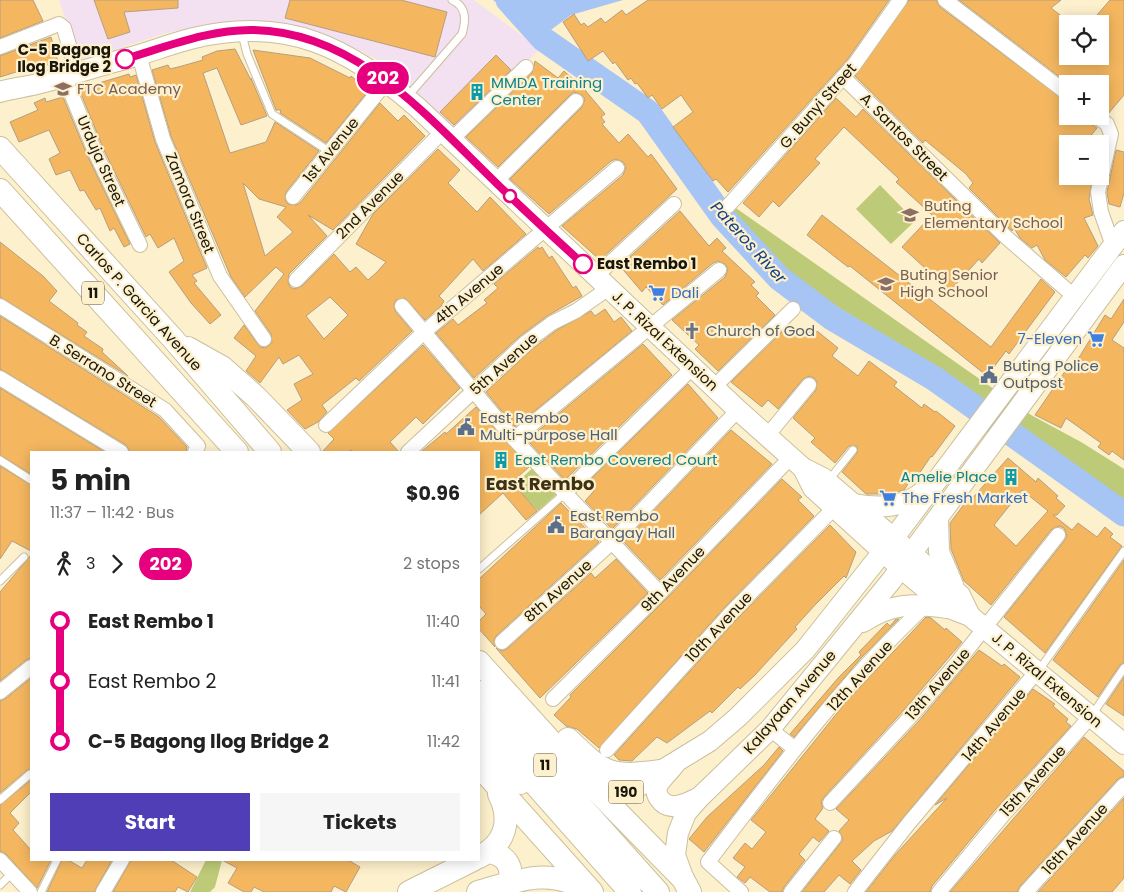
<!DOCTYPE html>
<html lang="en">
<head>
<meta charset="utf-8">
<style>
  body { margin:0; font-family:Poppins,sans-serif; background:#f6f6f6; color:#222; height:100vh; display:flex; flex-direction:column; font-size:19px; white-space:nowrap }
  * { box-sizing:border-box; margin:0 }
  p { font-size:16px; color:#767676 }
  .icon { flex:none; width:28px; height:28px; fill:none; stroke:currentColor; stroke-width:2; stroke-linecap:round; stroke-linejoin:round }
  .map { position:relative; flex:1; overflow:hidden }
  .details { position:absolute; left:30px; top:451px; width:450px; height:410px; display:flex; flex-direction:column; background:#fff; border-radius:0px; box-shadow:0 2px 12px #0003 }
  .details>* { flex:none }
  .badge { padding:0 10px; border-radius:16px; font-size:18px; line-height:32px }
  .buttons { position:absolute; left:1059px; top:15px; display:grid; gap:10px }
  .buttons a { display:grid; place-items:center; width:50px; height:50px; border-radius:0px; background:#fff; box-shadow:0 2px 12px #0003; font-size:25px }
  .map>.badge { position:absolute; translate:-50% -50%; box-shadow:0 0 0 2px #fff }
  .legs { display:flex; align-items:center; gap:8px; height:55px; padding:0 20px; font-size:16px }
  .legs p { margin-inline-start:auto }
  .overview { display:flex; align-items:center; justify-content:space-between; height:85px; padding:0 20px }
  h1 { font-size:28px; font-weight:700; line-height:38px }
  .button { display:flex; gap:10px; margin-top:auto; padding:10px 20px }
  .button a { flex:1; height:58px; border-radius:0px; background:#4f3eb5; color:#fff; font-size:20px; font-weight:700; line-height:58px; text-align:center }
  .button a+a { background:#f6f6f6; color:#222 }
  ul { padding:0 20px; list-style:none }
  li { display:flex; align-items:center; gap:18px; height:60px; font-size:19px }
  li i { display:grid; place-items:center; width:8px; height:100%; margin:0 6px; background:currentColor }
  li i::after { content:''; width:12px; height:12px; margin:-6px; border:4px solid; border-radius:50%; background:#fff }
  li p { margin-inline-start:auto }
  li:first-child i { background:linear-gradient(#0000 50%,currentColor 0) }
  li:last-child i { background:linear-gradient(currentColor 50%,#0000 0) }
  .map>svg:first-child { display:block }
  .industrial { fill:#f3e0f1 }
  .green { fill:#bdca78 }
  .water { fill:#a6c5f5 }
  .lines { fill:none; stroke-linecap:round; stroke-linejoin:round }
  .river { stroke:#a6c5f5; stroke-width:25 }
  .building { fill:#f4b760; stroke:#b59e80; fill-rule:evenodd }
  .service-casing { stroke:#cbbf9c; stroke-width:9 }
  .minor-casing { stroke:#cbbf9c; stroke-width:16 }
  .secondary-casing { stroke:#cbbf9c; stroke-width:22 }
  .primary-casing { stroke:#cbbf9c; stroke-width:24 }
  .service { stroke:#fff; stroke-width:7 }
  .minor { stroke:#fff; stroke-width:14 }
  .secondary { stroke:#fff; stroke-width:20 }
  .primary { stroke:#fff; stroke-width:22 }
  .line-1-casing { stroke:#fff; stroke-width:11 }
  .line-1 { stroke:#e6007e; stroke-width:8 }
  .stop-1-dot { fill:#fff; stroke:#e6007e; stroke-width:2.5 }
  .labels { text-anchor:middle; stroke-width:4.5; stroke-linejoin:round; paint-order:stroke }
  .shield { fill:#fdf0cc; stroke:#5e5744; stroke-width:1 }
  .shield-label { font-size:14px; font-weight:bold; fill:#1a1609 }
  .stop-label { font-size:15px; font-weight:bold; fill:#1a1609; stroke:#fdf0cc; text-anchor:end }
  .culture-label { font-size:15px; fill:#0d838f; stroke:#fdf0cc; text-anchor:start }
  .education-label { font-size:15px; fill:#785e54; stroke:#fdf0cc; text-anchor:start }
  .street-label { font-size:15px; fill:#1a1609; stroke:#fdf0cc }
  .shop-label { font-size:15px; fill:#366cbe; stroke:#fdf0cc; text-anchor:start }
  .worship-label { font-size:15px; fill:#5b616d; stroke:#fdf0cc; text-anchor:start }
  .service-label { font-size:15px; fill:#4e5e75; stroke:#fdf0cc; text-anchor:start }
  .water-label { font-size:16px; font-style:italic; fill:#134084; stroke:#fdf0cc }
  .quarter-label { font-size:18px; font-weight:bold; fill:#3d3314; stroke:#fdf0cc }
</style>
</head>
<body>
<div class="map">
<svg width="1124" height="892" viewBox="0 0 1124 892">
  <rect width="100%" height="100%" fill="#fdf0cc"/>
  <!-- industrial -->
  <polygon class="industrial" points="59,0 474,0 540,49 454,134 384,63 335,38 271,22 206,24 163,34 80,61"/>
  <!-- green -->
  <g class="green">
    <polygon points="880,185 915,221 891,244 856,209"/>
    <polygon points="733,206 1031,415 1081,442 1124,469 1124,500 947,374 836,306 789,271 729,211"/>
    <polygon points="535,466 559,492 538,511 514,485"/>
    <polygon points="206,860 222,860 215,887 210,892 190,892"/>
  </g>
  <!-- water -->
  <polygon class="water" points="493,0 623,0 571,15 544,35 543,39"/>
  <g class="lines">
    <!-- river -->
    <polyline class="river" points="508,0 543,39 648,112 722,216 779,278 832,318 935,379 1124,514"/>
  </g>
  <!-- building -->
  <g class="building">
    <polygon points="0,0 33,0 43,21 0,38"/>
    <polygon points="94,0 178,0 178,8 124,12 130,32 108,39"/>
    <polygon points="290,0 401,0 447,12 435,57 285,18"/>
    <polygon points="648,0 889,0 847,60 728,192 716,179 713,181 673,127 693,112 681,95 662,109 652,95 648,98 637,83 635,84 631,78 628,80 615,62 613,64 603,51 588,61 563,22 574,14 581,25 584,23 588,27 601,18 605,23 622,10 626,15"/>
    <polygon points="909,0 936,0 940,7 1068,103 1068,116 1087,116 1090,123 1097,128 1084,144 1068,144 1068,176 1093,176 1089,199 1093,215 1084,218 1098,246 1088,258 1085,255 1066,277 1045,260 1037,245 1032,248 1020,238 1014,228 1012,231 969,188 973,183 966,174 925,140 923,143 855,76"/>
    <polygon points="959,0 1061,0 1051,8 1068,21 1068,56 1100,56 1100,22 1102,19 1097,15 1110,0 1124,0 1124,95 1108,114 1100,108 1100,84 1069,84"/>
    <polygon points="51,37 58,62 43,66 42,64 0,77 0,56"/>
    <path d="M 235,49 L 251,80 L 251,78 L 267,116 L 241,125 L 217,68 L 203,73 L 230,153 L 266,142 L 275,122 L 319,151 L 286,192 L 285,200 L 288,204 L 296,205 L 300,203 L 380,103 L 398,121 L 404,115 L 425,136 L 333,230 L 308,215 L 327,236 L 289,274 L 288,282 L 290,287 L 294,289 L 302,286 L 334,254 L 350,272 L 356,267 L 368,280 L 376,273 L 386,262 L 356,244 L 373,214 L 438,149 L 460,170 L 448,183 L 477,212 L 490,197 L 526,234 L 483,271 L 473,259 L 439,296 L 444,301 L 441,306 L 425,320 L 405,298 L 396,300 L 394,304 L 395,311 L 412,331 L 359,381 L 356,378 L 322,405 L 327,412 L 318,422 L 305,429 L 287,410 L 302,400 L 294,384 L 313,374 L 310,370 L 299,355 L 283,364 L 279,357 L 260,383 L 246,371 L 256,356 L 234,338 L 244,325 L 260,347 L 265,348 L 272,343 L 271,334 L 255,311 L 284,274 L 276,267 L 245,297 L 231,277 L 171,136 L 152,70 L 168,65 L 170,69 L 182,66 L 203,60 L 202,57 L 217,51 ZM 243,183 L 259,199 L 286,207 L 277,217 L 293,232 L 265,256 ZM 330,297 L 348,315 L 324,339 L 306,316 Z"/>
    <polygon points="253,50 310,58 350,78 351,76 369,90 326,143 280,113 281,110 276,110"/>
    <polygon points="496,55 511,70 454,125 440,112"/>
    <polygon points="535,61 558,78 564,71 585,90 605,114 601,117 605,122 602,124 619,143 628,134 648,157 651,154 677,189 600,260 562,226 623,175 626,167 623,162 616,159 611,161 549,214 510,179 582,107 585,99 582,95 574,92 570,95 498,167 466,137 532,73"/>
    <polygon points="129,74 130,77 136,75 155,142 207,268 192,275 197,281 194,283 221,315 210,324 191,303 169,272 184,261 174,238 158,248 150,234 146,237 104,150 79,89"/>
    <polygon points="63,97 88,157 130,244 124,247 114,228 110,231 100,208 96,210 84,190 80,191 70,170 56,175 49,159 60,153 49,130 19,142 10,122 38,110 34,103 45,98 46,102"/>
    <polygon points="836,98 856,117 863,109 1000,243 982,263 979,259 950,291 902,247 932,215 896,182 899,179 844,127 815,159 820,163 779,207 773,201 759,217 743,203"/>
    <polygon points="1116,150 1124,152 1124,193 1120,207 1109,204 1107,192"/>
    <polygon points="680,211 709,246 717,238 726,248 722,251 755,282 751,285 759,293 756,296 775,315 718,371 695,349 699,345 672,320 725,277 728,269 725,264 718,261 713,263 663,305 646,287 642,292 620,266"/>
    <polygon points="822,215 991,347 1041,279 1055,292 1009,354 1006,351 987,376 850,266 848,267 807,235"/>
    <polygon points="0,242 43,276 57,291 49,301 78,323 77,325 87,332 84,336 103,349 102,352 128,376 0,297"/>
    <polygon points="538,247 539,249 542,247 549,258 552,256 573,288 576,286 582,296 547,316 520,336 474,378 436,333 453,319 458,325 487,303 484,300 498,288 494,284"/>
    <polygon points="1124,299 1124,322 1112,340 1124,348 1124,460 1112,451 1109,455 1098,447 1101,443 1066,418 1061,428 1035,415 1068,367 1070,368 1080,356 1105,315 1111,319"/>
    <polygon points="605,309 614,322 621,317 632,331 515,427 486,392 531,350 557,330 591,311 595,316"/>
    <polygon points="0,316 159,417 187,447 186,452 130,452 126,445 0,369"/>
    <polygon points="790,324 802,337 809,327 816,333 817,331 838,348 832,356 858,376 869,361 897,382 894,386 922,408 924,404 935,412 936,411 955,426 932,457 931,456 913,483 910,481 904,490 889,494 866,494 842,472 857,453 857,446 849,446 835,463 811,442 815,438 793,418 816,390 817,382 814,378 810,376 803,379 778,409 768,400 762,407 731,382"/>
    <polygon points="643,344 672,375 565,480 527,440"/>
    <polygon points="423,345 460,388 423,424 416,417 390,442 399,452 353,452 351,450 348,452 322,452 334,439 328,433"/>
    <polygon points="688,384 718,418 612,529 585,501 594,491 586,484"/>
    <polygon points="0,388 105,452 31,452 31,474 0,455"/>
    <polygon points="476,407 529,467 512,482 537,511 526,520 503,493 479,515 479,452 421,452 445,432 446,434"/>
    <polygon points="731,430 772,464 660,580 624,542"/>
    <path d="M 1008,458 L 1036,482 L 1038,478 L 1058,496 L 1056,498 L 1065,506 L 1057,515 L 1053,515 L 1072,530 L 1078,523 L 1097,537 L 1105,527 L 1113,534 L 1110,537 L 1122,546 L 1045,653 L 1004,617 L 1065,540 L 1067,536 L 1064,528 L 1059,526 L 1051,530 L 991,605 L 964,581 L 951,549 L 950,523 L 968,499 L 970,501 ZM 1022,490 L 1048,511 L 1016,546 L 994,525 Z"/>
    <polygon points="0,466 31,485 31,551 12,541 0,559"/>
    <polygon points="782,479 802,497 798,500 814,516 725,607 599,748 577,729 566,726 554,715 571,697 570,695 666,599"/>
    <polygon points="561,503 599,542 496,636 494,640 495,647 479,629 479,621 486,614 479,606 479,579"/>
    <polygon points="830,525 856,552 846,578 844,576 815,605 795,627 797,629 755,675 740,689 738,687 712,713 710,711 667,743 657,737 632,761 619,760 614,755 737,619"/>
    <polygon points="31,555 31,658 26,660 0,681 0,592"/>
    <polygon points="616,559 648,593 540,698 496,648 503,651 508,648 591,573 595,578"/>
    <polygon points="1124,560 1124,663 1120,665 1098,697 1053,660"/>
    <polygon points="926,617 931,618 945,630 946,628 962,642 904,710 824,797 821,802 823,808 815,819 829,831 819,842 813,837 799,854 805,860 784,887 782,892 770,892 750,877 745,883 737,877 745,867 733,858 745,843 752,849 766,832 751,820 846,702"/>
    <polygon points="896,619 899,619 861,658 794,737 790,734 839,677 861,655 859,652 887,623 890,626"/>
    <polygon points="979,650 1002,666 1004,664 1020,677 892,831 874,841 852,861 861,870 850,884 839,875 824,892 802,892 843,840 839,831 849,820 836,809 918,722"/>
    <polygon points="1124,677 1124,716 1106,704"/>
    <polygon points="31,678 31,769 27,770 0,793 0,701 5,699"/>
    <polygon points="1033,689 1055,704 1053,706 1068,719 1066,722 1071,726 996,809 932,886 930,892 866,892 895,855 947,798 935,805"/>
    <polygon points="1084,737 1124,771 1124,776 1118,779 1020,886 1017,892 950,892"/>
    <polygon points="779,747 783,751 704,852 689,839 707,817 764,765"/>
    <polygon points="31,780 31,792 10,813 19,823 13,830 31,850 31,860 51,860 37,888 6,854 0,851 0,805"/>
    <polygon points="1124,798 1124,878 1112,892 1038,892"/>
    <polygon points="62,860 68,860 82,868 87,860 112,860 94,892 47,892"/>
    <polygon points="131,860 171,860 197,877 188,892 178,887 175,892 113,892"/>
    <polygon points="222,860 348,860 360,867 346,892 334,886 331,892 264,892 254,887 251,892 244,892 228,883 237,868"/>
  </g>
  <g class="lines">
    <!-- service casing -->
    <g class="service-casing">
      <g id="service">
        <polyline points="242,34 247,54 272,114 330,152"/>
        <path d="M 408,96 L 462,34 C 466,20 467,7 452,0"/>
        <polyline points="0,460 31,480"/>
        <polyline points="828,481 853,450"/>
        <polyline points="479,569 564,494"/>
        <polyline points="0,581 24,557"/>
        <polyline points="1039,670 1124,551"/>
        <polyline points="1092,715 1124,668"/>
        <polyline points="0,800 30,774"/>
        <polyline points="0,885 12,873"/>
        <polyline points="41,892 57,860"/>
      </g>
    </g>
    <!-- minor casing -->
    <g class="minor-casing">
      <g id="minor">
        <polyline points="945,0 1068,94"/>
        <polyline points="0,47 59,24 64,28 77,73"/>
        <polyline points="139,55 163,139 220,276 264,339"/>
        <polyline points="64,76 96,154 140,245"/>
        <polyline points="843,77 1006,237 1075,297"/>
        <polyline points="1096,116 1107,124 1111,134 1098,192 1101,212 1113,246"/>
        <polyline points="452,139 526,67"/>
        <polyline points="495,182 576,101"/>
        <polyline points="293,197 387,81"/>
        <polyline points="728,206 854,65 900,0"/>
        <polyline points="596,276 674,204"/>
        <polyline points="296,280 443,131"/>
        <polyline points="0,306 165,410 198,446 195,452"/>
        <polyline points="402,306 514,439 660,593"/>
        <polyline points="0,378 121,452"/>
        <polyline points="714,387 793,309"/>
        <polyline points="326,425 423,333 617,168"/>
        <polyline points="767,436 809,385"/>
        <polyline points="514,439 719,270"/>
        <polyline points="408,452 525,343 552,323 576,311 609,288"/>
        <polyline points="564,494 693,367"/>
        <polyline points="502,642 611,543 738,410"/>
        <polyline points="0,692 31,667"/>
        <polyline points="553,699 660,593 791,457"/>
        <polyline points="770,729 795,749"/>
        <polyline points="607,750 731,613 835,507"/>
        <polyline points="830,803 911,716 956,664 1058,535"/>
        <polyline points="0,860 30,892"/>
        <polyline points="103,892 122,860"/>
        <path d="M 741,892 L 708,862 C 776,773 844,681 927,604"/>
        <polyline points="791,892 834,838"/>
        <polyline points="855,892 909,823 1038,670"/>
        <polyline points="939,892 1003,815 1091,716"/>
        <polyline points="1026,892 1124,785"/>
      </g>
    </g>
    <!-- secondary casing -->
    <g class="secondary-casing">
      <g id="secondary">
        <path d="M 0,92 C 13,88 27,87 41,83 C 71,75 101,65 132,57 C 153,51 173,43 194,38 C 287,16 349,47 418,108 L 738,410 L 803,468 L 823,478 L 960,595 L 970,616"/>
        <polyline points="803,468 813,488 901,568 949,608 970,616 1124,744"/>
        <path d="M 854,504 C 880,509 904,508 925,490"/>
        <polyline points="938,518 939,552 953,585"/>
        <path d="M 863,622 C 891,603 915,603 947,608"/>
        <path d="M 674,765 C 669,772 660,779 657,787 C 656,791 657,795 659,798 C 669,813 686,804 698,798"/>
        <polyline points="661,771 710,741 738,717 805,650 893,539 1124,231"/>
        <polyline points="684,880 675,855 678,833 686,813 700,797 770,729 891,581 1124,265"/>
      </g>
    </g>
    <!-- primary casing -->
    <g class="primary-casing">
      <g id="primary">
        <polyline points="0,148 174,340 270,452"/>
        <polyline points="0,190 237,452"/>
        <polyline points="188,348 222,367 256,397 309,452"/>
        <polyline points="479,662 588,782 683,879 690,892"/>
        <polyline points="479,692 658,892"/>
        <polyline points="479,721 630,892"/>
        <path d="M 568,739 C 604,774 610,778 661,771"/>
        <polyline points="479,748 520,783"/>
        <polyline points="479,766 592,892"/>
        <path d="M 593,785 C 626,800 628,791 656,774"/>
        <path d="M 489,852 C 506,855 514,867 509,883"/>
        <path d="M 479,857 C 506,844 512,820 499,794"/>
        <polyline points="409,892 473,860"/>
        <path d="M 478,892 C 513,882 551,866 584,890"/>
      </g>
    </g>
    <!-- service -->
    <use href="#service" class="service"/>
    <!-- minor -->
    <use href="#minor" class="minor"/>
    <!-- secondary -->
    <use href="#secondary" class="secondary"/>
    <!-- primary -->
    <use href="#primary" class="primary"/>
  </g>
  <g class="lines">
    <!-- line-1 casing -->
    <g class="line-1-casing">
      <path id="line-1" d="M 125,59 C 166,47 210,29 254,30 C 351,32 420,108 484,171 C 516,203 550,234 583,264"/>
    </g>
    <!-- line-1 -->
    <use href="#line-1" class="line-1"/>
  </g>
  <!-- icons -->
  <defs>
    <g id="school-bare" transform="scale(1.35)"><path d="M0-5L7-2L0 1L-7-2ZM-4 1L0 2.5L4 1V4Q0 6-4 4Z" fill="#8d6e63" stroke="#fdf0cc" stroke-width="2.5" paint-order="stroke"/></g>
    <g id="building-bare" transform="scale(1.35)"><path d="M-4-6H4V6H1V3H-1V6H-4ZM-2.5-4.3h1.7v1.8h-1.7ZM.8-4.3h1.7v1.8H.8ZM-2.5-1h1.7V.8h-1.7ZM.8-1h1.7V.8H.8Z" fill="#0f9aa8" stroke="#fdf0cc" stroke-width="2.5" paint-order="stroke"/></g>
    <g id="supermarket-bare" transform="scale(1.35)"><path d="M-6-5.5h2.5l.6 2H6L4.5 2H-2.5L-4.4-4H-6ZM-1.5 3.2a1.3 1.3 0 1 0 .1 0ZM3 3.2a1.3 1.3 0 1 0 .1 0Z" fill="#3f7fe0" stroke="#fdf0cc" stroke-width="2.5" paint-order="stroke"/></g>
    <g id="church-bare" transform="scale(1.35)"><path d="M-1.2-6h2.4v3.5h3.3v2.4h-3.3V6h-2.4V-.1h-3.3v-2.4h3.3Z" fill="#6b7280" stroke="#fdf0cc" stroke-width="2.5" paint-order="stroke"/></g>
    <g id="civic-bare" transform="scale(1.35)"><path d="M-.6-6.5H3V-4.5H.6V-3L4-1V1h2V6H-6V1h2V-1L-.6-3ZM-1.2 2.5V6h2.4V2.5Z" fill="#5c6f8a" stroke="#fdf0cc" stroke-width="2.5" paint-order="stroke"/></g>
  </defs>
  <g fill-rule="evenodd">
    <use href="#school-bare" x="63" y="89"/>
    <use href="#building-bare" x="477" y="92"/>
    <use href="#school-bare" x="910" y="215"/>
    <use href="#school-bare" x="886" y="284"/>
    <use href="#supermarket-bare" x="657" y="293"/>
    <use href="#church-bare" x="692" y="331"/>
    <use href="#supermarket-bare" x="1096" y="339"/>
    <use href="#civic-bare" x="989" y="375"/>
    <use href="#civic-bare" x="466" y="427"/>
    <use href="#building-bare" x="501" y="460"/>
    <use href="#building-bare" x="1011" y="477"/>
    <use href="#supermarket-bare" x="888" y="498"/>
    <use href="#civic-bare" x="556" y="525"/>
  </g>
  <!-- markers -->
  <g class="stop-1-dot">
    <circle cx="125" cy="59" r="9"/>
    <circle cx="510" cy="196" r="6"/>
    <circle cx="583" cy="264" r="9"/>
  </g>
  <g class="labels">
    <!-- shield labels -->
    <g class="shield">
      <rect x="82" y="281.5" width="22" height="23" rx="4"/>
      <rect x="534" y="753.5" width="22" height="23" rx="4"/>
      <rect x="608.5" y="780.5" width="35" height="23" rx="4"/>
    </g>
    <g class="shield-label">
      <text x="93" y="298">11</text>
      <text x="545" y="770">11</text>
      <text x="626" y="797">190</text>
    </g>
    <!-- stop labels -->
    <g class="stop-label">
      <text x="111" y="55">C-5 Bagong<tspan x="111" dy="17">Ilog Bridge 2</tspan></text>
      <text x="597" y="269" text-anchor="start">East Rembo 1</text>
    </g>
    <!-- culture labels -->
    <g class="culture-label">
      <text x="491" y="88">MMDA Training<tspan x="491" dy="17">Center</tspan></text>
      <text x="515" y="465">East Rembo Covered Court</text>
      <text x="997" y="482" text-anchor="end">Amelie Place</text>
    </g>
    <!-- education labels -->
    <g class="education-label">
      <text x="77" y="94">FTC Academy</text>
      <text x="924" y="211">Buting<tspan x="924" dy="17">Elementary School</tspan></text>
      <text x="900" y="280">Buting Senior<tspan x="900" dy="17">High School</tspan></text>
    </g>
    <!-- street labels -->
    <g class="street-label">
      <text transform="translate(818 106) rotate(-49)" y="5">G. Bunyi Street</text>
      <text transform="translate(904 137) rotate(45)" y="5">A. Santos Street</text>
      <text transform="translate(331 150) rotate(-51)" y="5">1st Avenue</text>
      <text transform="translate(101 161) rotate(66)" y="5">Urduja Street</text>
      <text transform="translate(190 203) rotate(68)" y="5">Zamora Street</text>
      <text transform="translate(370 205) rotate(-45)" y="5">2nd Avenue</text>
      <text transform="translate(469 294) rotate(-40)" y="5">4th Avenue</text>
      <text transform="translate(139 302) rotate(48)" y="5">Carlos P. Garcia Avenue</text>
      <text transform="translate(665 341) rotate(43)" y="5">J. P. Rizal Extension</text>
      <text transform="translate(504 364) rotate(-42)" y="5">5th Avenue</text>
      <text transform="translate(103 371) rotate(32)" y="5">B. Serrano Street</text>
      <text transform="translate(673 579) rotate(-46)" y="5">9th Avenue</text>
      <text transform="translate(558 591) rotate(-42)" y="5">8th Avenue</text>
      <text transform="translate(719 627) rotate(-47)" y="5">10th Avenue</text>
      <text transform="translate(860 676) rotate(-48)" y="5">12th Avenue</text>
      <text transform="translate(1047 680) rotate(40)" y="5">J. P. Rizal Extension</text>
      <text transform="translate(938 684) rotate(-49)" y="5">13th Avenue</text>
      <text transform="translate(790 702) rotate(-49)" y="5">Kalayaan Avenue</text>
      <text transform="translate(994 725) rotate(-50)" y="5">14th Avenue</text>
      <text transform="translate(1033 781) rotate(-48)" y="5">15th Avenue</text>
      <text transform="translate(1075 839) rotate(-48)" y="5">16th Avenue</text>
    </g>
    <!-- shop labels -->
    <g class="shop-label">
      <text x="671" y="298">Dali</text>
      <text x="1082" y="344" text-anchor="end">7-Eleven</text>
      <text x="902" y="503">The Fresh Market</text>
    </g>
    <!-- worship labels -->
    <g class="worship-label">
      <text x="706" y="336">Church of God</text>
    </g>
    <!-- service labels -->
    <g class="service-label">
      <text x="1003" y="371">Buting Police<tspan x="1003" dy="17">Outpost</tspan></text>
      <text x="480" y="423">East Rembo<tspan x="480" dy="17">Multi-purpose Hall</tspan></text>
      <text x="570" y="521">East Rembo<tspan x="570" dy="17">Barangay Hall</tspan></text>
    </g>
    <!-- water labels -->
    <g class="water-label">
      <text transform="translate(749 242) rotate(48)" y="6">Pateros River</text>
    </g>
    <!-- quarter labels -->
    <g class="quarter-label">
      <text x="540" y="490">East Rembo</text>
    </g>
  </g>
</svg>
<div class="buttons">
<a><svg class="icon" aria-label="locate" viewBox="0 0 24 24"><circle cx="12" cy="12" r="6"/><path d="M12 2v4M12 18v4M2 12h4M18 12h4"/></svg></a>
<a>+</a>
<a>−</a>
</div>
<b class="badge" style="left:383px;top:78px;background:#e6007e;color:#fff">202</b>
<section class="details">
<div class="overview"><div><h1>5 min</h1><p>11:37 – 11:42 · Bus</p></div><b>$0.96</b></div>
<div class="legs"><svg class="icon" aria-label="walk" viewBox="0 0 24 24"><circle cx="13" cy="4" r="2"/><path d="M13 8l-2 6 4 7M11 14l-3 7M7 12l3-4h3l4 4"/></svg>3<svg class="icon" aria-label="forward" viewBox="0 0 24 24"><path d="M9 5l7 7-7 7"/></svg><b class="badge" style="background:#e6007e;color:#fff">202</b><p>2 stops</p></div>
<ul>
<li><i style="color:#e6007e"></i><b>East Rembo 1</b><p>11:40</p></li>
<li><i style="color:#e6007e"></i><span>East Rembo 2</span><p>11:41</p></li>
<li><i style="color:#e6007e"></i><b>C-5 Bagong Ilog Bridge 2</b><p>11:42</p></li>
</ul>
<div class="button"><a>Start</a><a>Tickets</a></div>
</section>
</div>
</body>
</html>
